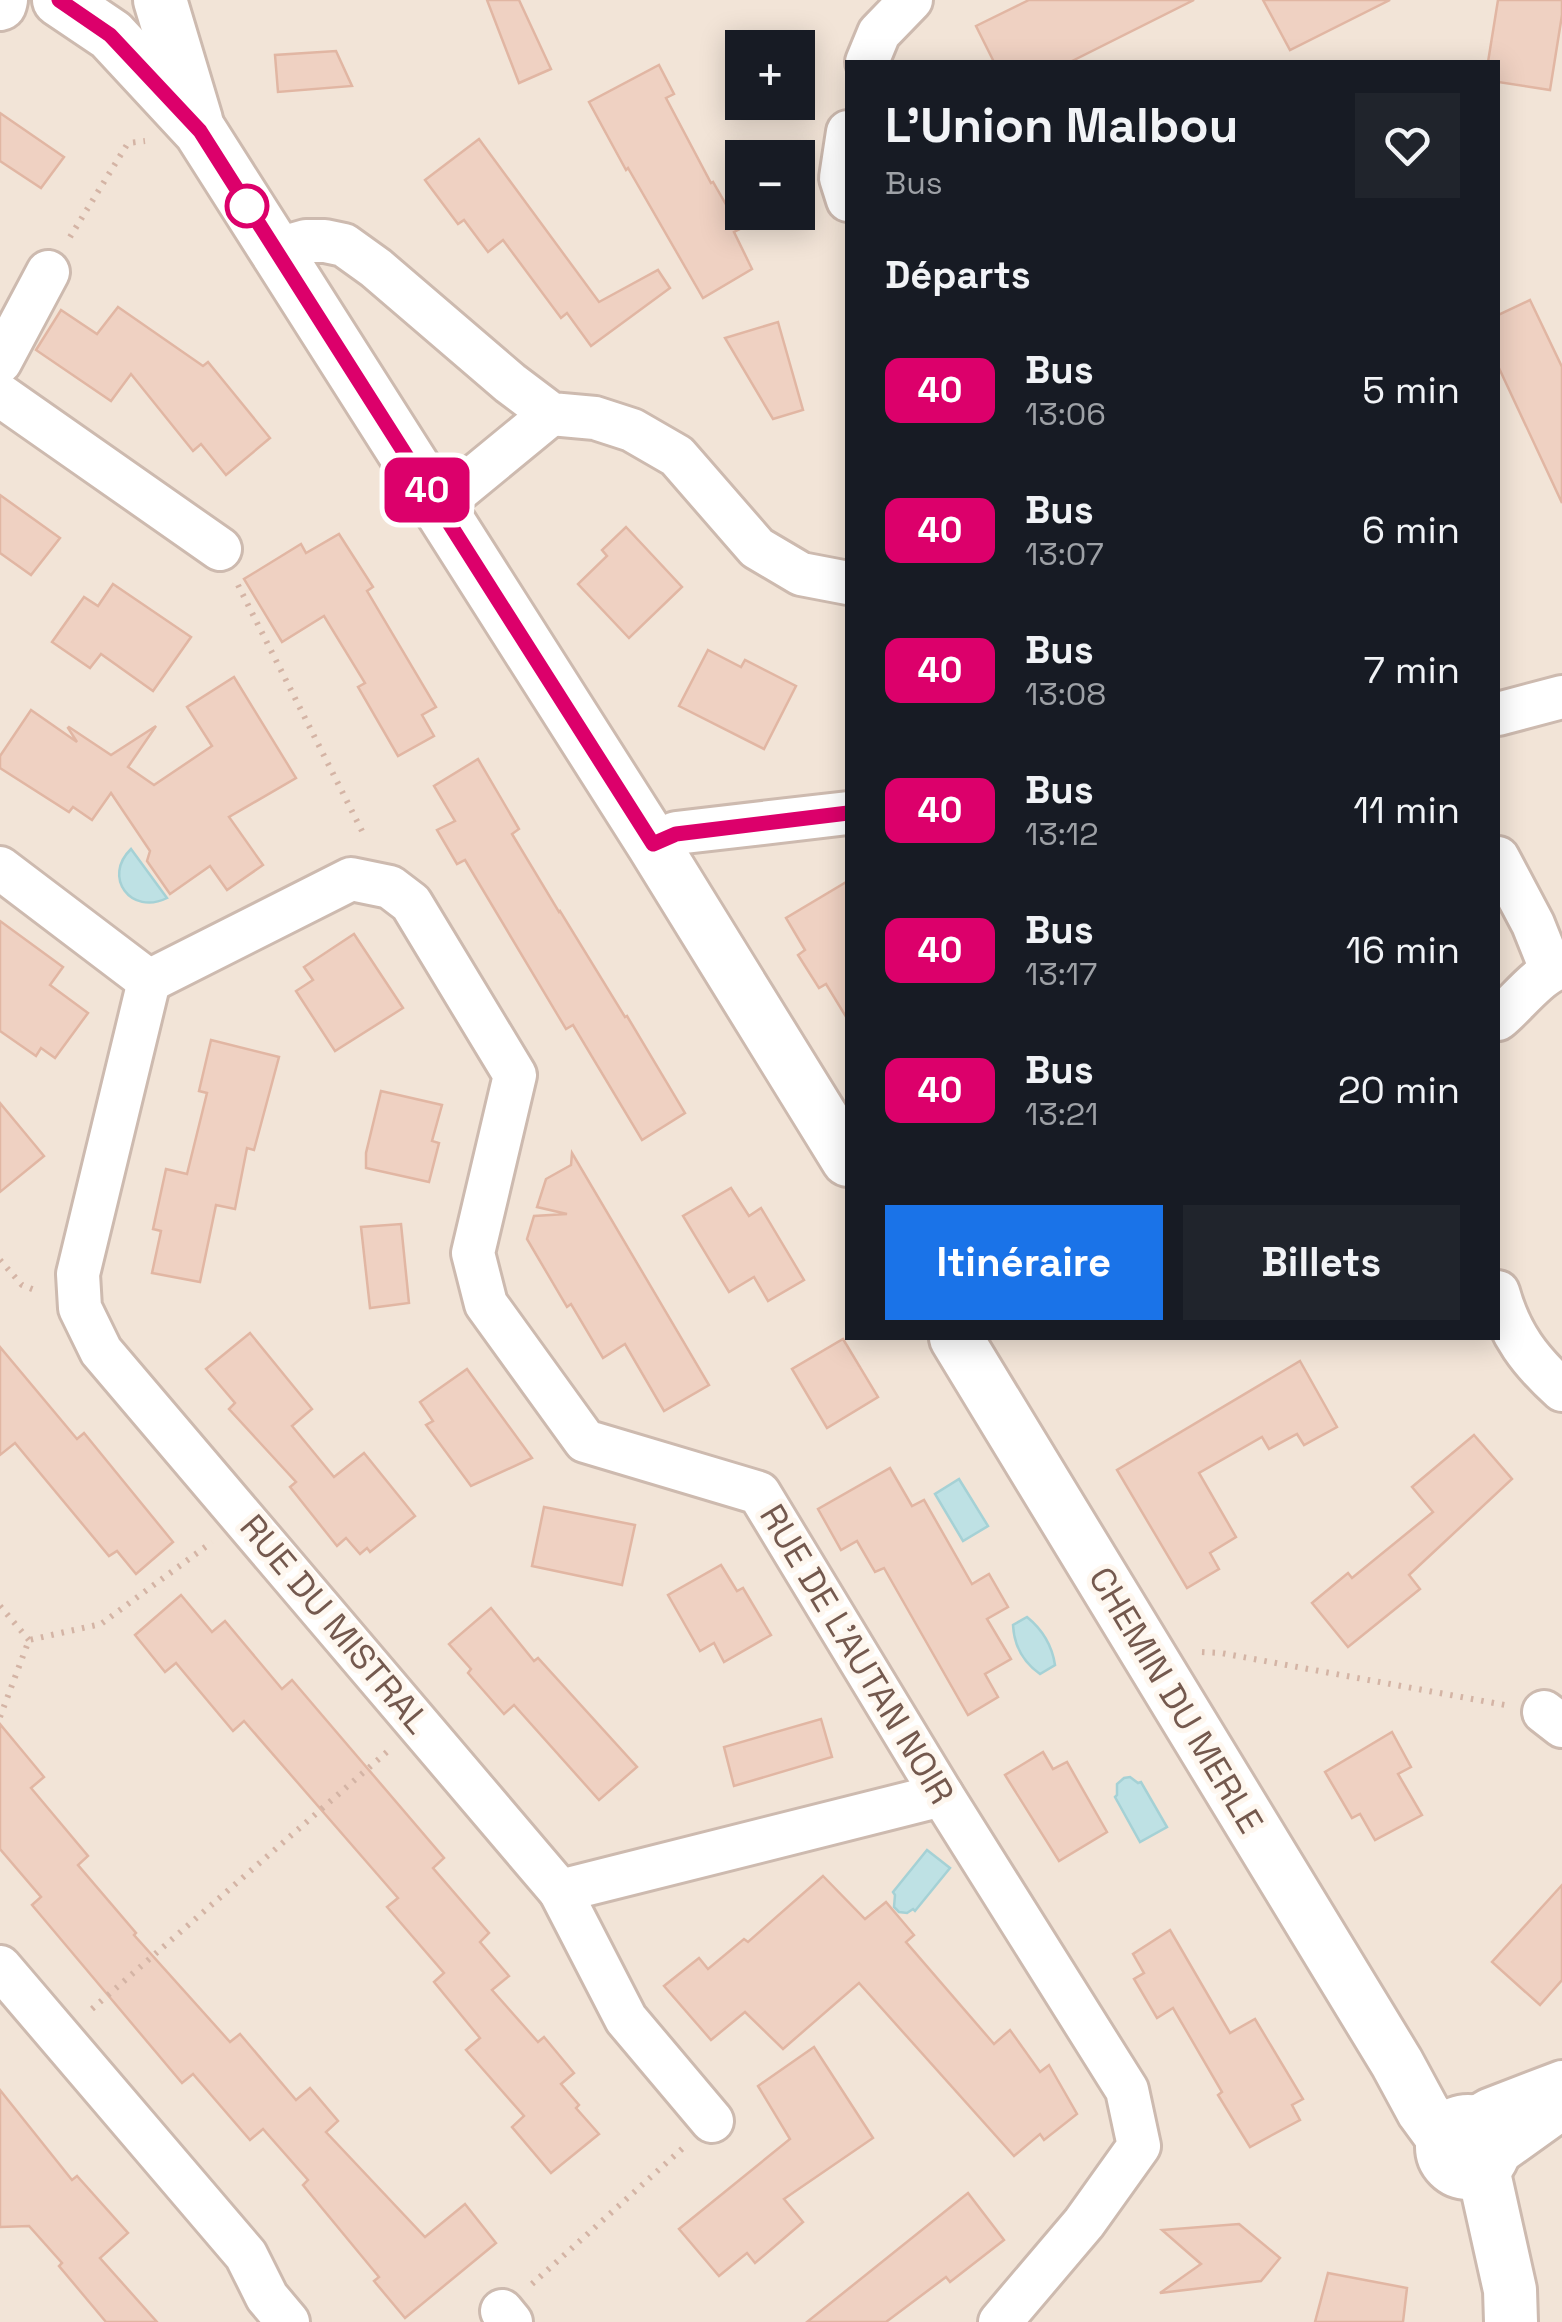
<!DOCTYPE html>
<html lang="fr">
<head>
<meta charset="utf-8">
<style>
  body { margin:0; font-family:"Space Grotesk",sans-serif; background:#20242c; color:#f1f3f6; height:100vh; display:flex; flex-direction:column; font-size:38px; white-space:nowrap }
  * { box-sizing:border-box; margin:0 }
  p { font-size:32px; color:#9ea1a6 }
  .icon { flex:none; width:55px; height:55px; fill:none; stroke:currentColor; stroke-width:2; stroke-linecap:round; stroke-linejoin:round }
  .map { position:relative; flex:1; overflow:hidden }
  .drawer { position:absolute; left:845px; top:60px; width:655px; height:1280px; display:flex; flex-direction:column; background:#171b24; border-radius:0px; box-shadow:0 5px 25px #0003 }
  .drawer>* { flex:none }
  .badge { padding:0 20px; border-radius:15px; font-size:35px; line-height:65px }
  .fabs { position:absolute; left:725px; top:30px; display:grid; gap:20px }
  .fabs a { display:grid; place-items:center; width:90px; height:90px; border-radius:0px; background:#171b24; box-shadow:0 5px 25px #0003; font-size:50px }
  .map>.badge { position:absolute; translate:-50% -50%; box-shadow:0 0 0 5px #fff }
  h2 { padding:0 40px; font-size:38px; line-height:90px }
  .round { display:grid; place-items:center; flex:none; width:105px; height:105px; border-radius:0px; background:#20242c }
  .summary { display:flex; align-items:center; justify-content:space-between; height:170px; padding:0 40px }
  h1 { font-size:48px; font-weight:600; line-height:75px }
  .button { display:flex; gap:20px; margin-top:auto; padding:20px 40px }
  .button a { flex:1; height:115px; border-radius:0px; background:#1a73e8; color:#fff; font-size:40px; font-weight:600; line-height:115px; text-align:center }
  .button a+a { background:#20242c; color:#f1f3f6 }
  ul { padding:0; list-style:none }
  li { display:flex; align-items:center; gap:30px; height:140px; padding:0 40px }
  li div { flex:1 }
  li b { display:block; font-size:38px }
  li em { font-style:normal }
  li .badge { min-width:110px; font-weight:700; text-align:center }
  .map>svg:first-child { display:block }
  .residential { fill:#f2e4d7; fill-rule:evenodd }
  .water { fill:#bee1e4; stroke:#a5d1d5; stroke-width:2.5 }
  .building { fill:#efd1c2; stroke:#e1b6a3; stroke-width:2.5 }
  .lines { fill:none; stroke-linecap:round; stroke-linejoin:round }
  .minor-casing { stroke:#cdbaaf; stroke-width:48 }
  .tertiary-casing { stroke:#cdbaaf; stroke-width:58 }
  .path { stroke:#d4b4a5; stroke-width:6; stroke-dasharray:2.5 8; stroke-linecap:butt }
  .minor { stroke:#fff; stroke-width:42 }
  .tertiary { stroke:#fff; stroke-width:52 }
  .line-casing { stroke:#fff; stroke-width:22 }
  .line { stroke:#dc006b; stroke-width:15 }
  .stop-dot { fill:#fff; stroke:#dc006b; stroke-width:5 }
  .labels { text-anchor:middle; stroke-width:10; stroke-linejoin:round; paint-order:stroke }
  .street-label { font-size:35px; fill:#74594e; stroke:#fef7ef }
</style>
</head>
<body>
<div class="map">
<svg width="1562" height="2322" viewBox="0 0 1562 2322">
  <rect width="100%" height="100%" fill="#fbf3e9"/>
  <!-- residential -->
  <path class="residential" d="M 0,0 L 1562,0 L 1562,2322 L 0,2322 ZM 742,48 L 798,48 L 798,102 L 742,102 ZM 848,62 L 1498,62 L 1498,1338 L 848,1338 ZM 742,158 L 798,158 L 798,212 L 742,212 Z"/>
  <!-- water -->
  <g class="water">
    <path d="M 131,849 L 167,898 C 131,916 102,877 131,849 Z"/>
    <polygon points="959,1479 988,1526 963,1541 935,1494"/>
    <path d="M 1027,1617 C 1043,1630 1052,1645 1055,1665 L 1040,1674 C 1023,1662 1014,1646 1013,1625 Z"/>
    <polygon points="1130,1777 1138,1783 1141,1782 1167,1827 1140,1842 1115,1797 1117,1795 1117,1784 1124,1778"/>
    <polygon points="927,1850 950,1868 915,1911 913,1909 907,1913 899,1912 894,1907 895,1895 893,1892"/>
  </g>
  <!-- building -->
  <g class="building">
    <polygon points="487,0 519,0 551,69 519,83"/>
    <polygon points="1029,0 1194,0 1070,62 994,62 976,26"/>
    <polygon points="1263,0 1390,0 1290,50"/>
    <polygon points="1498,0 1562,0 1562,15 1550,90 1498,82 1498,62 1488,62"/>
    <polygon points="336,51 352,86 278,92 275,55"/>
    <polygon points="659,65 674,94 666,98 711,183 713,182 740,229 734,232 752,269 703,298 628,168 626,170 589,102"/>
    <polygon points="0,113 64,157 41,188 0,161"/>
    <polygon points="479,139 599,302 658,270 670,288 591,346 567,313 561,318 503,240 488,252 464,220 458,224 425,180"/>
    <polygon points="1530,300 1562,367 1562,503 1498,366 1498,315"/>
    <polygon points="118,307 203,366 208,362 270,438 226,475 201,444 193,451 131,374 111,401 36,350 61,310 97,334"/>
    <polygon points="778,322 803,410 773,419 725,338"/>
    <polygon points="0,495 60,538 31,575 0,553"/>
    <polygon points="626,527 682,587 629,638 578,584 607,556 602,550"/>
    <polygon points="339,534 373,587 367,591 436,707 422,715 434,736 398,756 358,687 365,683 324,616 282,642 244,579 301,544 306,553"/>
    <polygon points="113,584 191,637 153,691 101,654 90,668 52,642 84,597 98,606"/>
    <polygon points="708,650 741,667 745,660 796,686 764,749 679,706"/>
    <polygon points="234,677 296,778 229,817 263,865 227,890 210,866 170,894 147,861 150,851 111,793 92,820 73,807 69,812 0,768 0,756 31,710 77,742 68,728 69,727 111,755 156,726 128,767 154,785 212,746 187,707"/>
    <polygon points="478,759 519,829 512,834 559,912 560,911 625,1017 627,1016 685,1113 642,1140 573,1025 566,1029 465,860 457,864 437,830 455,821 434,786"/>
    <polygon points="848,881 848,1020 826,984 819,988 798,955 805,950 786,918"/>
    <polygon points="0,921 63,967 50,985 88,1013 55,1058 41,1048 36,1056 0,1031"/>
    <polygon points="354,934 403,1008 335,1051 296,991 313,980 304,967"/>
    <polygon points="211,1040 279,1057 254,1150 247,1148 235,1209 216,1205 200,1282 152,1273 161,1231 153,1229 166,1169 187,1174 207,1093 199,1091"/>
    <polygon points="381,1091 442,1105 432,1141 439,1143 429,1182 366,1168 366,1153"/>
    <polygon points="0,1103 44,1156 0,1192"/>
    <polygon points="572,1153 709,1385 664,1411 625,1344 603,1358 571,1304 567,1307 527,1239 534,1216 567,1214 537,1207 546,1179 571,1165"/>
    <polygon points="731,1188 749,1216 761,1208 804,1280 768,1301 754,1277 729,1292 683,1216"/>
    <polygon points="401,1224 409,1303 370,1308 361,1227"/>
    <polygon points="250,1333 312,1409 292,1426 334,1477 364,1453 415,1516 370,1552 367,1548 360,1554 346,1538 337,1546 290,1487 296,1482 229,1409 235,1403 206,1369"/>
    <polygon points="843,1339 878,1397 827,1428 792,1369"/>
    <polygon points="0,1347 77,1439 84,1433 173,1542 136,1574 117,1551 109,1556 15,1443 0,1455"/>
    <polygon points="1300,1361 1337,1427 1304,1445 1297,1434 1269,1449 1262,1437 1199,1473 1236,1537 1210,1553 1219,1569 1187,1588 1117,1470"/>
    <polygon points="467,1369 532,1458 471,1486 426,1425 433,1421 420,1402"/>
    <polygon points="1474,1435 1512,1479 1409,1575 1420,1589 1348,1647 1312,1603 1348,1573 1352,1578 1433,1512 1412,1487"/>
    <polygon points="890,1468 912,1506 924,1500 972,1584 989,1574 1008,1607 987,1619 1011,1659 985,1674 998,1697 968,1715 884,1568 875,1572 857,1541 841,1550 818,1509"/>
    <polygon points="544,1507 635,1525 622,1585 532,1566"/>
    <polygon points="721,1565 737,1591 743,1588 771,1635 724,1662 714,1643 700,1651 668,1595"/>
    <polygon points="181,1595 212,1632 225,1621 282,1689 292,1680 444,1858 433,1868 489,1933 480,1942 509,1976 492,1990 538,2042 544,2037 574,2073 561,2084 579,2105 576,2108 599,2134 551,2173 512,2127 524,2116 466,2050 480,2038 434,1982 444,1973 387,1907 398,1898 244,1721 233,1731 176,1663 165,1672 135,1635"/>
    <polygon points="491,1608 534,1661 538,1658 637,1767 599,1800 514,1705 504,1714 468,1673 471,1669 449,1644"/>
    <polygon points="821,1719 832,1757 734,1786 724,1747"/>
    <polygon points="0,1724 44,1777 31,1788 88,1856 78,1865 136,1933 134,1935 230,2042 240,2034 296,2100 310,2088 338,2121 326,2132 425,2237 465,2204 496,2243 405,2318 374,2281 379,2277 303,2185 308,2180 263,2129 250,2140 193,2074 182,2083 32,1905 41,1897 0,1849"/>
    <polygon points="1392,1732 1411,1767 1398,1774 1422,1815 1375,1840 1360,1814 1352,1818 1325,1772"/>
    <polygon points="1043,1752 1053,1769 1067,1762 1107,1832 1059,1861 1005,1775"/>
    <polygon points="823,1876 865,1919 886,1902 914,1935 906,1942 994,2044 1010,2030 1040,2072 1049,2065 1077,2114 1044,2140 1040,2134 1014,2156 859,1983 783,2049 745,2012 711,2040 664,1986 699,1958 708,1969 744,1939 748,1942"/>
    <polygon points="1562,1885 1562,1980 1540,2005 1492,1962"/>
    <polygon points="1170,1930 1230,2033 1255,2019 1303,2099 1292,2105 1300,2120 1250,2147 1218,2095 1222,2092 1173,2008 1157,2018 1134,1979 1144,1973 1133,1954"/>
    <polygon points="814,2047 873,2138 784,2199 803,2222 755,2263 747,2253 719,2276 679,2229 790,2139 758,2086"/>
    <polygon points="0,2090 72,2180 77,2176 128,2233 100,2258 157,2322 106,2322 59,2266 62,2263 29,2226 0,2227"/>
    <polygon points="968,2193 1004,2240 950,2282 946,2277 886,2322 807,2322"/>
    <polygon points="1239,2224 1280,2258 1261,2281 1160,2293 1201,2264 1162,2230"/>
    <polygon points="1328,2273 1407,2288 1403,2322 1315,2322"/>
  </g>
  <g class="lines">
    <!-- minor casing -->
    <g class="minor-casing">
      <g id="minor">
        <polyline points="867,62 879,33 911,0"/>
        <polyline points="848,132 841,178 848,200"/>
        <polyline points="277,255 292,245 306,241 325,241 344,245 376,268 510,383 551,414 595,418 632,430 677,456 757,548 801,574 848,583"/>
        <polyline points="0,362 48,272"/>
        <polyline points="0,395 220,549"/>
        <polyline points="438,507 551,414"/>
        <polyline points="1498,714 1562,697"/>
        <polyline points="653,844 676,833 848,813"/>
        <polyline points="1498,858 1533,924 1551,969"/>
        <polyline points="0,868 149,981 351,879 390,887 411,903 515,1075 473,1253 486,1304 585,1441 759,1493 942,1795 1127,2090 1139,2146 1084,2223 1000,2322"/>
        <polyline points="149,981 78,1274 80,1308 101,1351 560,1891 942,1795"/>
        <path d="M 1498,1019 C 1516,1005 1541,970 1562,968"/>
        <path d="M 1498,1292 C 1510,1335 1530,1361 1562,1390"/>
        <polyline points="1544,1712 1562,1726"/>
        <polyline points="560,1891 626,2019 712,2121"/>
        <polyline points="0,1967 246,2255 267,2297 288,2322"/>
        <polyline points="1472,2120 1489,2110 1562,2082"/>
        <polyline points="1492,2158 1562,2108"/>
        <polyline points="502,2311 511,2322"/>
      </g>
    </g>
    <!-- tertiary casing -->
    <g class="tertiary-casing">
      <g id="tertiary">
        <polyline points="59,0 111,35 200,131 653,844 848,1160"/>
        <polyline points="160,0 196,120"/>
        <polyline points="0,4 1,0"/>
        <polyline points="956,1338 1397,2063 1423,2111 1442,2137"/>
        <circle cx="1468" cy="2147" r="26"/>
        <polyline points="1483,2169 1510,2290 1511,2322"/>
      </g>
    </g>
    <!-- path -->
    <g class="path">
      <polyline points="70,237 128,143 145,141"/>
      <polyline points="238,585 365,837"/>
      <polyline points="0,1260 22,1285 37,1291"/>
      <polyline points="0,1606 29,1640"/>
      <polyline points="1202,1652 1221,1653 1505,1705"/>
      <polyline points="0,1717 29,1640 101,1624 212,1542"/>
      <polyline points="92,2009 388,1751"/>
      <polyline points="532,2284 683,2148"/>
    </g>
    <!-- minor -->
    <use href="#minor" class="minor"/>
    <!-- tertiary -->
    <use href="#tertiary" class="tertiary"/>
  </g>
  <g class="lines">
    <!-- line casing -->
    <g class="line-casing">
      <polyline id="line" points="59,0 110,35 200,131 653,844 676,834 848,813"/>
    </g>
    <!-- line -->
    <use href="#line" class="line"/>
  </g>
  <!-- markers -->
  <circle class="stop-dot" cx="247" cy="206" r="20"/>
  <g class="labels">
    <!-- street labels -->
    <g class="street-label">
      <text transform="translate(335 1624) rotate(50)" y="12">RUE DU MISTRAL</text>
      <text transform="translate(857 1654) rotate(59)" y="12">RUE DE L'AUTAN NOIR</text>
      <text transform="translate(1176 1700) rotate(59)" y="12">CHEMIN DU MERLE</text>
    </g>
  </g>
</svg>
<div class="fabs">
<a>+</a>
<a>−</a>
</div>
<b class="badge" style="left:427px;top:490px;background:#dc006b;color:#fff">40</b>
<section class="drawer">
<div class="summary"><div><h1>L'Union Malbou</h1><p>Bus</p></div><a class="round"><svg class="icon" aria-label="heart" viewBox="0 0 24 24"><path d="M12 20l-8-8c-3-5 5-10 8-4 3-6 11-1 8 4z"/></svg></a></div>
<h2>Départs</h2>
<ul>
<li><span class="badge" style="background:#dc006b;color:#fff">40</span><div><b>Bus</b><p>13:06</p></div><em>5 min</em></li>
<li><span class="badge" style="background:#dc006b;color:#fff">40</span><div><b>Bus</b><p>13:07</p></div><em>6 min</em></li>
<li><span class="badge" style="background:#dc006b;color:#fff">40</span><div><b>Bus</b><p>13:08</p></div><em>7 min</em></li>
<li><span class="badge" style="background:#dc006b;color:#fff">40</span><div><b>Bus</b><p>13:12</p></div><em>11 min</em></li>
<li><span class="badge" style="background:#dc006b;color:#fff">40</span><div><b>Bus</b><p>13:17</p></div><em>16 min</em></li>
<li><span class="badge" style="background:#dc006b;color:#fff">40</span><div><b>Bus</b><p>13:21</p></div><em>20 min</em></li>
</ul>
<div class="button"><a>Itinéraire</a><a>Billets</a></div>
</section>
</div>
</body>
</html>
